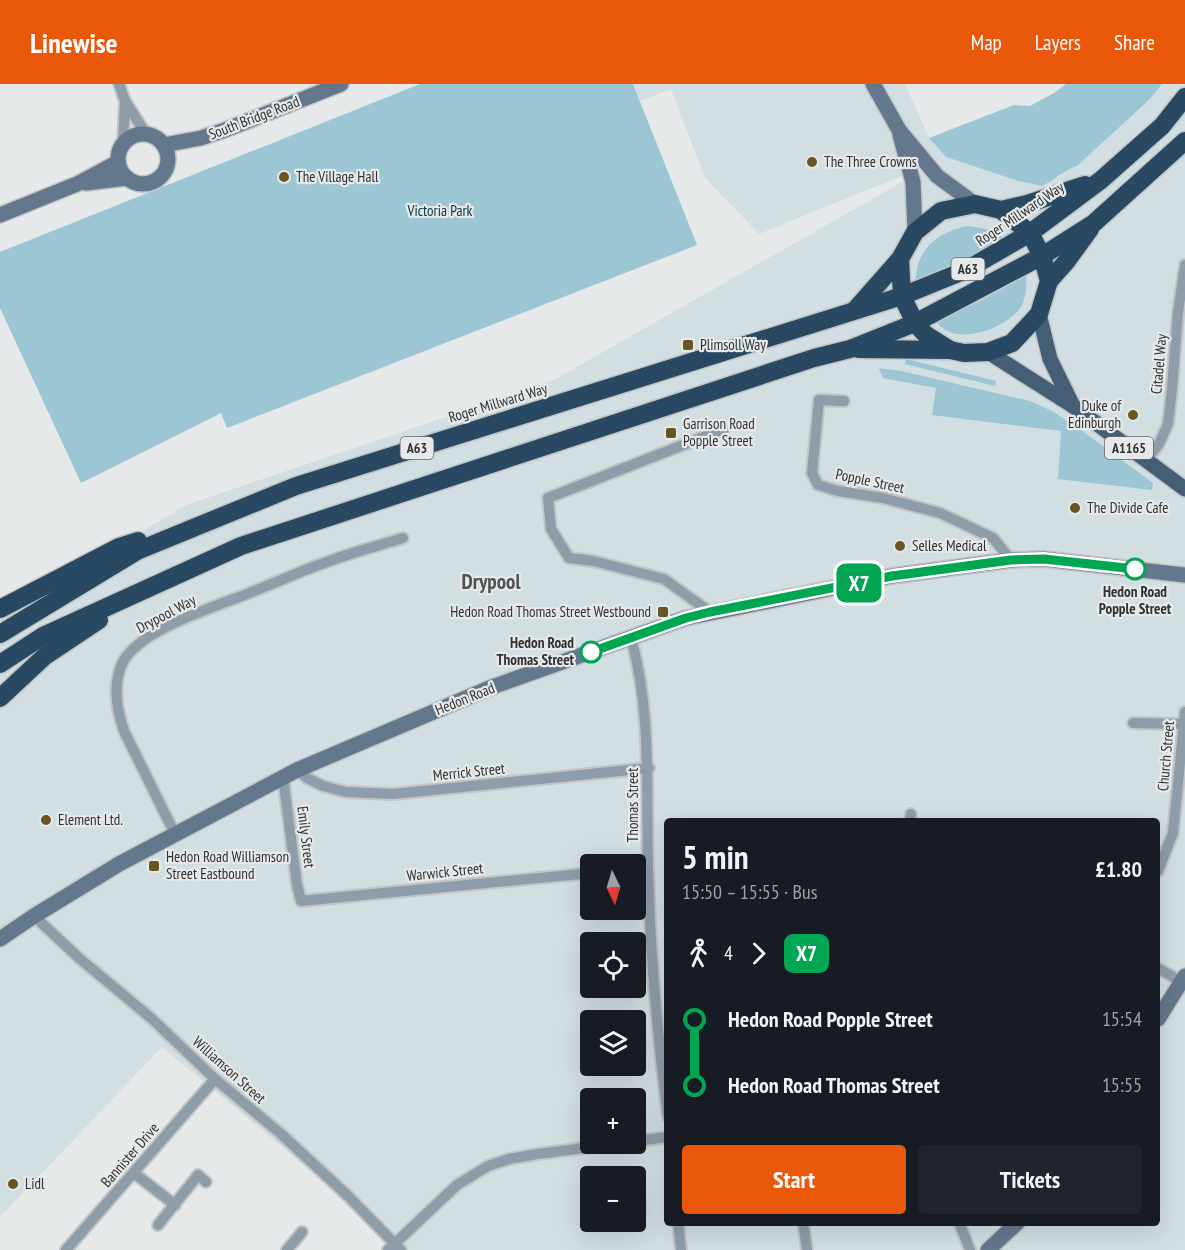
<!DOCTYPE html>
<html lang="en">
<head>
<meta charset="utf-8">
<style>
  body { margin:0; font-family:"PT Sans Narrow",sans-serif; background:#20242c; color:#f1f3f6; height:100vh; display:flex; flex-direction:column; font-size:22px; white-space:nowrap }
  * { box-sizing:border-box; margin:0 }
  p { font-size:20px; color:#9ea1a6 }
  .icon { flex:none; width:33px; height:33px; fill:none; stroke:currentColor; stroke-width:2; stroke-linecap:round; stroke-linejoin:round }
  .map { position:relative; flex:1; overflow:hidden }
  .side { position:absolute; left:664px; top:734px; width:496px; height:408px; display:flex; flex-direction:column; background:#171b24; border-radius:6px; box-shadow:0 6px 24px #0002 }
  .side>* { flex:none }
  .badge { padding:0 12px; border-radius:9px; font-size:21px; line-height:39px }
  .needle { width:39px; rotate:175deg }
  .buttons { position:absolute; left:580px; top:770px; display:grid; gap:12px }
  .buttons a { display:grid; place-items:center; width:66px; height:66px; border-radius:6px; background:#171b24; box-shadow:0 6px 24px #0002; font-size:30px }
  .map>.badge { position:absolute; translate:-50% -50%; box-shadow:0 0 0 3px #fff }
  .legs { display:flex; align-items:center; gap:9px; height:66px; padding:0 18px; font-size:20px }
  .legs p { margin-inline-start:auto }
  .overview { display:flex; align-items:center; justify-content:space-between; height:102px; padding:0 18px }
  h1 { font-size:33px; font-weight:800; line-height:45px }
  .cta { display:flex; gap:12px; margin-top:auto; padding:12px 18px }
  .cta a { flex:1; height:69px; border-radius:6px; background:#ea580c; color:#fff; font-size:24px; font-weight:800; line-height:69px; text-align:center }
  .cta a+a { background:#20242c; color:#f1f3f6 }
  ul { padding:0 18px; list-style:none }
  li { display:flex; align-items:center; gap:21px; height:66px; font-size:22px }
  li i { display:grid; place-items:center; width:9px; height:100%; margin:0 8px; background:currentColor }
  li i::after { content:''; width:15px; height:15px; margin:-8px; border:4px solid; border-radius:50%; background:#171b24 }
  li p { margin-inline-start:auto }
  li:first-child i { background:linear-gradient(#0000 50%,currentColor 0) }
  li:last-child i { background:linear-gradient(currentColor 50%,#0000 0) }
  header { display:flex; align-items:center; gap:36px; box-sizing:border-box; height:84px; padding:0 30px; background:#ea580c; color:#fff }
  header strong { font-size:28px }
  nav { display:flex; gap:33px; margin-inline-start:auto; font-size:21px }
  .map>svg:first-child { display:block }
  .built { fill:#d1dee2; fill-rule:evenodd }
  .green { fill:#9cc6d3 }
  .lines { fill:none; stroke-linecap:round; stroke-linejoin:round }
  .street-casing { stroke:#c1c5c5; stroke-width:14 }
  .secondary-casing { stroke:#c1c5c5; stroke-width:18 }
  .primary-casing { stroke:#c1c5c5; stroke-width:18 }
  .highway-casing { stroke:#c1c5c5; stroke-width:21 }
  .street { stroke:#8e9daa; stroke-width:10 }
  .secondary { stroke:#63788c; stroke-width:15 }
  .primary { stroke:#445e76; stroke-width:15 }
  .highway { stroke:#294862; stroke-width:18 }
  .line-1-casing { stroke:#fff; stroke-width:14 }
  .line-1 { stroke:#00a651; stroke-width:9 }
  .poi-dot { fill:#695523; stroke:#e5e9ea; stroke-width:2 }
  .stop-1-dot { fill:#fff; stroke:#00a651; stroke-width:3 }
  .labels { text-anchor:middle; stroke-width:4.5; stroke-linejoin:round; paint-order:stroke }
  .shield { fill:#e5e9ea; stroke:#676a6a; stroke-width:1.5 }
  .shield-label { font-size:14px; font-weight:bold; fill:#313333 }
  .street-label { font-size:15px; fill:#313333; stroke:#e5e9ea }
  .poi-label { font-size:15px; fill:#313333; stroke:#e5e9ea; text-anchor:start }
  .park-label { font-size:15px; fill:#043541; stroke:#e5e9ea }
  .stop-label { font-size:15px; font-weight:bold; fill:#313333; stroke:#e5e9ea }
  .district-label { font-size:21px; font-weight:bold; fill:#515455; stroke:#e5e9ea }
</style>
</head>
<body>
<header>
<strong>Linewise</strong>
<nav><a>Map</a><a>Layers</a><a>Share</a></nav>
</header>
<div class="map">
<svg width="1185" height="1166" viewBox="0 0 1185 1166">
  <rect width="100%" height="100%" fill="#e5e9ea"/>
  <!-- built -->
  <path class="built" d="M 633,0 L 905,0 L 929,54 L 946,73 L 1015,96 L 1060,93 L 1065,86 L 1077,82 L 1149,16 L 1162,0 L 1185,0 L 1185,1166 L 406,1166 L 162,963 L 0,1133 L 0,534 L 11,526 L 186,421 L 552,297 L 941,76 L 759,150 L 705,94 L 671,5 L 640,17 ZM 668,736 L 1158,736 L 1158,1138 L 668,1138 ZM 591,780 L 636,780 L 636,825 L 591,825 ZM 591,858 L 636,858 L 636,903 L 591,903 ZM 591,936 L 636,936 L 636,981 L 591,981 ZM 591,1014 L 636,1014 L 636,1059 L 591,1059 ZM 591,1092 L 636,1092 L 636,1137 L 591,1137 Z"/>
  <!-- green -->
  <g class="green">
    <polygon points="420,0 633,0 697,161 227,344 221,329 81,399 0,224 0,168"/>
    <path d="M 1066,0 L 1162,0 L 1149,16 L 1077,82 C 1064,86 1055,96 1042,102 L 1015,96 L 946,73 L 929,54 L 1014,21 L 1030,22 L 1054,9 Z"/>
    <path d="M 968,142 C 982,144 996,145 1005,156 L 916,200 C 914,167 938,147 968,142 Z"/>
    <path d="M 1026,192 C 1027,202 1026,212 1022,221 C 1010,244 953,265 936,237 L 982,216 Z"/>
    <polygon points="906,275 996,297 995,302 905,280"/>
    <polygon points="879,284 901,287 1030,317 1052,327 1081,346 1153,399 1152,406 1058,395 1061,347 932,331 936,304 883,294"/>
  </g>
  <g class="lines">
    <!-- street casing -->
    <g class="street-casing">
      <g id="street">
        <polyline points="119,0 125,17 146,50"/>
        <polyline points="123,60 125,18"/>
        <polyline points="844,317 819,316 812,389 818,401 838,407 883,414 940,429 993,454 1011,476"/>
        <polyline points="1146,376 1159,360 1168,340 1172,305 1178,228 1185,181"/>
        <polyline points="710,528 664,495 593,477 569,474 551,445 548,414 724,345"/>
        <path d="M 631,554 C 652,629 646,707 648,784 C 650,867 657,950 668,1033"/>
        <polyline points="1133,639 1183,640"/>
        <polyline points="297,686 307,694 323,702 346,708 393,710 649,684"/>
        <polyline points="283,693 297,801 301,817 591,789"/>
        <polyline points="910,736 911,730"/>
        <path d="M 175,750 L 124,647 C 116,624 112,598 124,576 C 142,546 208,525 239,513 C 268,502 296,489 324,479 C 350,469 377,462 403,454"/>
        <polyline points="1158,787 1173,749 1185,628"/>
        <polyline points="34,832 79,874 151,934 215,995 280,1049 347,1111 401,1166"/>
        <polyline points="1158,884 1185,900"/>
        <polyline points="636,1057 668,1053"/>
        <polyline points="134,1089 175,1121"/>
        <polyline points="678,1138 681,1166"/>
        <polyline points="803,1138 807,1166"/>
        <polyline points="959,1138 970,1166"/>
        <polyline points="158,1141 198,1091 206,1098"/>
        <polyline points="66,1166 215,995"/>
        <polyline points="287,1166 302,1148"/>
        <polyline points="388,1166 457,1101 488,1082 509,1075 537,1070 624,1059"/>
      </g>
    </g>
    <!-- secondary casing -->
    <g class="secondary-casing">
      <g id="secondary">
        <polyline points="873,0 899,46 937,92 975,120"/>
        <circle cx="143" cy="75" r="25"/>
        <polyline points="900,51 913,98 915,148"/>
        <polyline points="164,61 201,54 225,46 341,0"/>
        <polyline points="86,99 127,94"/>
        <polyline points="0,131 77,100 118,78"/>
        <polyline points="0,855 34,832 119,780 297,686 492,603 686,534 892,492 1011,476 1044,475 1185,491"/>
        <polyline points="1158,935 1185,892"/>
        <polyline points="988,1166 1018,1138"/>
      </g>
    </g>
    <!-- primary casing -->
    <g class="primary-casing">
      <g id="primary">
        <polyline points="1039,230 1050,275 1073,322"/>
        <polyline points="988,268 1073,322 1185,405"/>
      </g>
    </g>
    <!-- highway casing -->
    <g class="highway-casing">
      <g id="highway">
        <polyline points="1001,126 1027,120 1085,101"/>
        <polyline points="1049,197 1066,178 1090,145"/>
        <polyline points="855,226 900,175 915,148 941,127 975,120 1001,126 1030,149 1042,172 1049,197 1039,230 1012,259 988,268 964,269 950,266 926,251 915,239 902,212 900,175"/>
        <polyline points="858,265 950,266"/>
        <polyline points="0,525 119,463 138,457"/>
        <polyline points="0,550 137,467 296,402 902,212 966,186 1030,149 1101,96 1162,42 1185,13"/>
        <polyline points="0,580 43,552 241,462 814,274 850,265 915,239 1042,172 1094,139 1185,57"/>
        <polyline points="0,614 45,572 99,536"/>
      </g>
    </g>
    <!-- street -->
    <use href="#street" class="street"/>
    <!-- secondary -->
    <use href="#secondary" class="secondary"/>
    <!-- primary -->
    <use href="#primary" class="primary"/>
    <!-- highway -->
    <use href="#highway" class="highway"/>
  </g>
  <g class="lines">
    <!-- line-1 casing -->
    <g class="line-1-casing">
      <polyline id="line-1" points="591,568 686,534 710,528 892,492 1011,476 1044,475 1135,485"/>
    </g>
    <!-- line-1 -->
    <use href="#line-1" class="line-1"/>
  </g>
  <!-- markers -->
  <g class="poi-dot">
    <circle cx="812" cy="78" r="6"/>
    <circle cx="284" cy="93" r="6"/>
    <rect x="682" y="255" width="12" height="12" rx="3"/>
    <circle cx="1133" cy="331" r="6"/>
    <rect x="665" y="343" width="12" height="12" rx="3"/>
    <circle cx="1075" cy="424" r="6"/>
    <circle cx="900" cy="462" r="6"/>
    <rect x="657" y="522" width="12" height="12" rx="3"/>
    <circle cx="46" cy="736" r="6"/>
    <rect x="148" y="776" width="12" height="12" rx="3"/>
    <circle cx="13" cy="1100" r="6"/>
  </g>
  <g class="stop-1-dot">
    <circle cx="1135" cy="485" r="10"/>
    <circle cx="591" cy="568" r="10"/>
  </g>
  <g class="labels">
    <!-- shield labels -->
    <g class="shield">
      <rect x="951.5" y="174" width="33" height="22" rx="4.5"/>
      <rect x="400.5" y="353" width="33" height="22" rx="4.5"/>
      <rect x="1105" y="353" width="48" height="22" rx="4.5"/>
    </g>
    <g class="shield-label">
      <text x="968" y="190">A63</text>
      <text x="417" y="369">A63</text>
      <text x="1129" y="369">A1165</text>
    </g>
    <!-- street labels -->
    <g class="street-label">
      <text transform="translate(254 34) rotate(-21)" y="5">South Bridge Road</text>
      <text transform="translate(1020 130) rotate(-34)" y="5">Roger Millward Way</text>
      <text transform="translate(1159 280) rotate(-85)" y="5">Citadel Way</text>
      <text transform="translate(498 319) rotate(-17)" y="5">Roger Millward Way</text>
      <text transform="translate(870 397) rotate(12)" y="5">Popple Street</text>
      <text transform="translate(166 530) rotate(-28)" y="5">Drypool Way</text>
      <text transform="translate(465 615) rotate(-22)" y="5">Hedon Road</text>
      <text transform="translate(1166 672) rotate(-85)" y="5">Church Street</text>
      <text transform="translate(469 688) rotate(-6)" y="5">Merrick Street</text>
      <text transform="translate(633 721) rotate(-90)" y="5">Thomas Street</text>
      <text transform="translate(306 753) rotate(83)" y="5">Emily Street</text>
      <text transform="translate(445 788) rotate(-6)" y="5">Warwick Street</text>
      <text transform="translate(229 986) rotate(42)" y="5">Williamson Street</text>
      <text transform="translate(130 1071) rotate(-49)" y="5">Bannister Drive</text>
    </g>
    <!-- poi labels -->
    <g class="poi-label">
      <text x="824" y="83">The Three Crowns</text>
      <text x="296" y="98">The Village Hall</text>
      <text x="700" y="266">Plimsoll Way</text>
      <text x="1121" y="327" text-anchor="end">Duke of<tspan x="1121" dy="17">Edinburgh</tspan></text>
      <text x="683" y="345">Garrison Road<tspan x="683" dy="17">Popple Street</tspan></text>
      <text x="1087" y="429">The Divide Cafe</text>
      <text x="912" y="467">Selles Medical</text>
      <text x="651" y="533" text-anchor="end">Hedon Road Thomas Street Westbound</text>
      <text x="58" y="741">Element Ltd.</text>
      <text x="166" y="778">Hedon Road Williamson<tspan x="166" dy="17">Street Eastbound</tspan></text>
      <text x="25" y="1105">Lidl</text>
    </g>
    <!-- park labels -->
    <g class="park-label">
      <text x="440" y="132">Victoria Park</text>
    </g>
    <!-- stop labels -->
    <g class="stop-label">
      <text x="1135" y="513">Hedon Road<tspan x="1135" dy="17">Popple Street</tspan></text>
      <text x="574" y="564" text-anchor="end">Hedon Road<tspan x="574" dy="17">Thomas Street</tspan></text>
    </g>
    <!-- district labels -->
    <g class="district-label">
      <text x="491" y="505">Drypool</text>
    </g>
  </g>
</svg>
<div class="buttons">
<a><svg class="needle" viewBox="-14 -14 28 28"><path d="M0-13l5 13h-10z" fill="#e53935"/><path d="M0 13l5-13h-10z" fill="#9ea1a6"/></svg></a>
<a><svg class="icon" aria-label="locate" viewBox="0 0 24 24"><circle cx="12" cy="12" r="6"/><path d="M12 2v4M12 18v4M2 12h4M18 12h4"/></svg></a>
<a><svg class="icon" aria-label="layers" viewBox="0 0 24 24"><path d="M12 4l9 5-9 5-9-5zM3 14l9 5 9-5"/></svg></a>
<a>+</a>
<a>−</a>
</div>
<b class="badge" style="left:859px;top:499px;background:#00a651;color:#fff">X7</b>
<section class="side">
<div class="overview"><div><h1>5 min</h1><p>15:50 – 15:55 · Bus</p></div><b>£1.80</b></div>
<div class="legs"><svg class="icon" aria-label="walk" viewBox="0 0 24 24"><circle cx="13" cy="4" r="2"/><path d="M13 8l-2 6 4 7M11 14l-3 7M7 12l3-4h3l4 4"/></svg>4<svg class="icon" aria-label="forward" viewBox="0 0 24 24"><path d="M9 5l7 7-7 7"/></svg><b class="badge" style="background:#00a651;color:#fff">X7</b></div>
<ul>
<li><i style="color:#00a651"></i><b>Hedon Road Popple Street</b><p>15:54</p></li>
<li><i style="color:#00a651"></i><b>Hedon Road Thomas Street</b><p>15:55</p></li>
</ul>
<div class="cta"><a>Start</a><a>Tickets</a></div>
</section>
</div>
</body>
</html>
